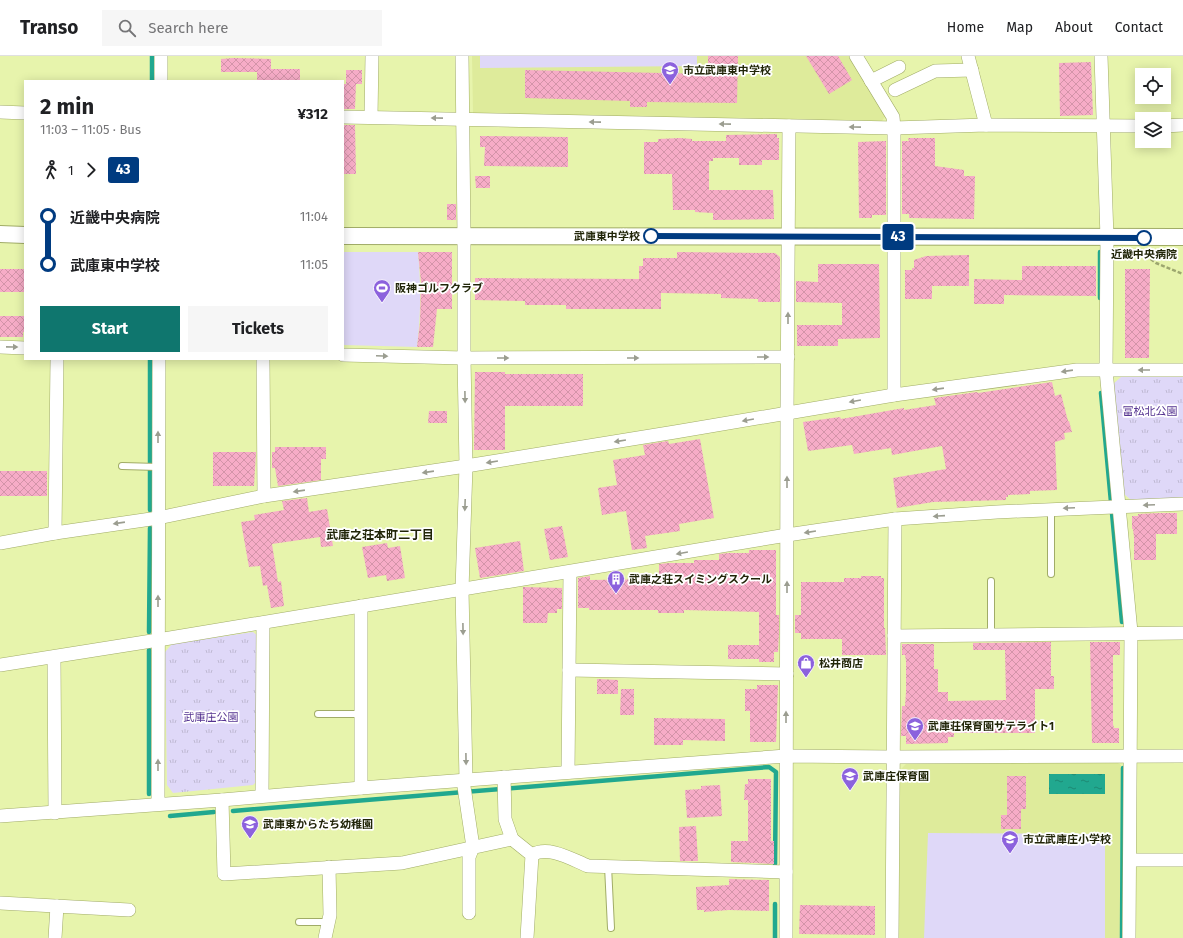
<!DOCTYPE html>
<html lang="en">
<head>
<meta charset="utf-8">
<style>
  body { margin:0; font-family:"Fira Sans","Noto Sans JP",sans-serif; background:#f6f6f6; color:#202124; height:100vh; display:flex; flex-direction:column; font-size:15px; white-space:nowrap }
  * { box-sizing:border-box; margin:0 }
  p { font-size:13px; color:#757577 }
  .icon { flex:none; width:22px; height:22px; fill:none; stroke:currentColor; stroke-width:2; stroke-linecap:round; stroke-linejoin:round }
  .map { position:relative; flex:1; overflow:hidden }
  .panel { position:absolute; left:24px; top:24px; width:320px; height:280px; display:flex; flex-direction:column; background:#fff; border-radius:0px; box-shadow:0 2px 10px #0003 }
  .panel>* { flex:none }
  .badge { padding:0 8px; border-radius:3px; font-size:14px; line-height:26px }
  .fabs { position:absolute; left:1135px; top:12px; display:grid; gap:8px }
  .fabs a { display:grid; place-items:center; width:36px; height:36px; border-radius:0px; background:#fff; box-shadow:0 2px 10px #0003; font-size:20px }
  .map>.badge { position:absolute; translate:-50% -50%; box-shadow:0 0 0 2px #fff }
  .legs { display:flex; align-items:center; gap:6px; height:44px; padding:0 16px; font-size:13px }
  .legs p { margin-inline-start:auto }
  .headline { display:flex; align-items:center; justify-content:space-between; height:68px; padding:0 16px }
  h1 { font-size:22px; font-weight:700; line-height:30px }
  .primary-button { display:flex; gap:8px; margin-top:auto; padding:8px 16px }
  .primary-button a { flex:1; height:46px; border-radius:0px; background:#0f766e; color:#fff; font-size:16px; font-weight:700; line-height:46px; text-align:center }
  .primary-button a+a { background:#f6f6f6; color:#202124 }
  ul { padding:0 16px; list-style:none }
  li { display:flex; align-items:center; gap:14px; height:48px; font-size:15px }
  li i { display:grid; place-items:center; width:6px; height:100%; margin:0 5px; background:currentColor }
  li i::after { content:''; width:10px; height:10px; margin:-5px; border:3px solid; border-radius:50%; background:#fff }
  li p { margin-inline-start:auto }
  li:first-child i { background:linear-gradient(#0000 50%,currentColor 0) }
  li:last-child i { background:linear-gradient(currentColor 50%,#0000 0) }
  header { display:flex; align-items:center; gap:24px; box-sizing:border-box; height:56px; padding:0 20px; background:#fff; border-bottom:1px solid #e0e0e0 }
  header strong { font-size:19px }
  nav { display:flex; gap:22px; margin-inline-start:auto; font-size:14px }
  .search { width:280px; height:36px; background:#f6f6f6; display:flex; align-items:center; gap:10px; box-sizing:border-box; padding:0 14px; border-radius:0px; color:#757577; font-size:15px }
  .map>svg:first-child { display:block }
  .built { fill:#deeb9b }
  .grass { fill:#dfd8f8 }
  .park { fill:url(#park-tufts) }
  .water { fill:url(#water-ripples) }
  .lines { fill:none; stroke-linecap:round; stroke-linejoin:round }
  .stream { stroke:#21a88f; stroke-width:4.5 }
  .building { fill:url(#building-cross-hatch) }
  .service-casing { stroke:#a1ac67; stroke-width:8 }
  .minor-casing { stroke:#a1ac67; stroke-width:14 }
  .tertiary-casing { stroke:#a1ac67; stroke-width:18 }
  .path { stroke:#9da76f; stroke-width:2.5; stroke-dasharray:4 2; stroke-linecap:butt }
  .service { stroke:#fff; stroke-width:6 }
  .minor { stroke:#fff; stroke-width:13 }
  .tertiary { stroke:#fff; stroke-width:16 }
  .oneway { fill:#9b9d90 }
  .line-1-casing { stroke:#fff; stroke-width:9 }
  .line-1 { stroke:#003b80; stroke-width:6 }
  .stop-1-dot { fill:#fff; stroke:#003b80; stroke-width:2 }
  .labels { text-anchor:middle; stroke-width:3.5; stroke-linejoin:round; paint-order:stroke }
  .poi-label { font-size:11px; font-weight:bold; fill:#212508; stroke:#fff; text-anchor:start }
  .stop-label { font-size:11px; font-weight:bold; fill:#212508; stroke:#fff; text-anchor:end }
  .park-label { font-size:11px; fill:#563491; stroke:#fff }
  .neighbourhood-label { font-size:12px; font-weight:bold; fill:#212508; stroke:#fff }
</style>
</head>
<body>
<header>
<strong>Transo</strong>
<div class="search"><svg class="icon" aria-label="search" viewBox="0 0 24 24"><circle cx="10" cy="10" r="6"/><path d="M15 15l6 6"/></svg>Search here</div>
<nav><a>Home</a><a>Map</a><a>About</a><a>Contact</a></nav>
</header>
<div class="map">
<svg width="1183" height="882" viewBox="0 0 1183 882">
  <defs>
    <pattern id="park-tufts" width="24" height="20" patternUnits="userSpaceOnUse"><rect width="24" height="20" fill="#dfd8f8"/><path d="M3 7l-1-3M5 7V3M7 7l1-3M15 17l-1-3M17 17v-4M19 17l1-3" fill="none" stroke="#bfb9d3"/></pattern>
    <pattern id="water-ripples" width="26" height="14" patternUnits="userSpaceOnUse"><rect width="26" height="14" fill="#21a88f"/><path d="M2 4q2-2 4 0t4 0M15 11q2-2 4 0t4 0" fill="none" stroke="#1c8973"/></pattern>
    <pattern id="building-cross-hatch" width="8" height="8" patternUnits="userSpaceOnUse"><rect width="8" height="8" fill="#f6acc7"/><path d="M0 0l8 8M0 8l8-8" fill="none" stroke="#d394a9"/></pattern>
  </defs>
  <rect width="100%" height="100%" fill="#e7f4ac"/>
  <!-- built -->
  <g class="built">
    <polygon points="472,0 851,0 886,59 880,68 473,57"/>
    <polygon points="1001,706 1118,707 1121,709 1120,882 899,882 900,714 906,708"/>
  </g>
  <!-- grass -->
  <g class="grass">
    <polygon points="480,0 697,0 697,10 480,12"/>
    <path d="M 343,196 L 418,196 C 421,228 421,259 417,291 L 343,289 Z"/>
    <polygon points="928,777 1105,778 1105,882 924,882"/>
  </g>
  <!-- park -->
  <g class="park">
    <polygon points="1121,321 1183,321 1183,442 1131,444 1124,438 1113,328"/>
    <polygon points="253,576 258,580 257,725 253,729 173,737 167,729 165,596 172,588"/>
  </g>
  <!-- water -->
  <rect class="water" x="1049" y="718" width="56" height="20"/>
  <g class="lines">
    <!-- stream -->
    <g class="stream">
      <polyline points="152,25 152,0"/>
      <polyline points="1100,196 1100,242"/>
      <polyline points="1101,337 1122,566"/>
      <polyline points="150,454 150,304"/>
      <polyline points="149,576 150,472"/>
      <polyline points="149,738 149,594"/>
      <polyline points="233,755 769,711 776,716 775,808"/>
      <polyline points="170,760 214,756"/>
      <polyline points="775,882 775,848"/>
      <polyline points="1122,882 1123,712"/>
    </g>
  </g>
  <!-- building -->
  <g class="building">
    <polygon points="708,0 738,0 737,47 647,46 647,51 630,51 630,45 525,42 525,14 708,18"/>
    <polygon points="806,0 838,0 852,24 829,38"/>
    <polygon points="233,2 271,3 271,13 300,13 300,25 257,25 257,16 221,16 221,3"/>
    <polygon points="1091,6 1093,59 1060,60 1059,7"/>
    <polygon points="346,14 362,14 362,28 356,28 355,53 343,53 343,28 346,28"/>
    <polygon points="343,69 355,69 356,118 343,118"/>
    <polygon points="777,78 777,82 779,82 779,104 762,104 762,109 739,109 739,102 713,102 713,105 709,105 709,134 773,134 774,163 713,164 713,157 695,156 695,154 673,154 672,118 644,118 644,86 658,86 658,83 680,82 692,83 692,85 726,85 726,79"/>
    <polygon points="480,80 568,81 568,111 484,110 485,91 480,91"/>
    <polygon points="908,82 935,82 935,110 964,114 964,120 975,120 974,163 909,162 909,158 902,158 902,85 909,85"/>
    <polygon points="886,85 886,159 872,159 872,162 859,162 858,86"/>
    <polygon points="475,120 490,120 490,132 476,132"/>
    <rect x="447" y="148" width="9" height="16"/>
    <polygon points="418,196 452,196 452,253 437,253 433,291 417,291 420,267 421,226"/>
    <polygon points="677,196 775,197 780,201 780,246 758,246 758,243 721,242 721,238 661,237 661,253 566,253 566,249 525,249 525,245 475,244 475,222 639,223 639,210 643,210 643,202 677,202"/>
    <polygon points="969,199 969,230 932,230 932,243 905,243 905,214 912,214 912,212 914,212 914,204 926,200"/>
    <polygon points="818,208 879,208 880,282 838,283 838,290 797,290 797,269 842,269 842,247 796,246 796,225 818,226"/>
    <polygon points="1022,210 1096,210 1096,240 1004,239 1004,248 974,248 974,223 1022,224"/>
    <rect x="0" y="213" width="25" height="23"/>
    <polygon points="1125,213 1150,213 1149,302 1125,302"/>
    <polygon points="0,260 25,260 25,276 23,276 23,281 0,281"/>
    <polygon points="475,316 505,316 505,318 583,318 583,350 505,350 505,394 474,394"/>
    <polygon points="1052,326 1055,340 1061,338 1068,365 1069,365 1072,376 1064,377 1065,383 1055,386 1057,434 1030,435 1030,438 1008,439 1008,441 1006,441 1006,444 933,446 897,452 893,422 946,413 942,390 892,399 891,392 854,398 852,389 808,395 803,366 840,361 841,363 904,352 904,354 936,349 934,342 977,336 978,337"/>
    <polygon points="429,355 447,355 447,367 428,367"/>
    <polygon points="700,383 714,462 679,468 680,475 645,480 647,492 632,494 626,455 602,459 598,432 617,429 613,404 645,399 643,389 668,385 669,388"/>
    <polygon points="275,391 326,391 326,403 321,403 321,424 278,430 275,412 272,412 272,396 275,396"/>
    <polygon points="213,396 256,396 254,430 213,430"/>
    <rect x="0" y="415" width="47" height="25"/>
    <polygon points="307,442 309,456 327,453 333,490 321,491 320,481 272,488 278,526 281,525 284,550 271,552 267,529 263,530 260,510 249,511 241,466 255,464 254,459 284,454 282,445"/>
    <polygon points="1159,457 1177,457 1177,478 1156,478 1156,504 1134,504 1134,481 1133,473 1132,473 1132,460 1138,460 1138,458"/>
    <polygon points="562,470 568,501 550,504 544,473"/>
    <polygon points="520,485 524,515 480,522 475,492"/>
    <polygon points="387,487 388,492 400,490 405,522 387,525 386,519 368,522 362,491"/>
    <polygon points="749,494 776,494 776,559 779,559 779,577 778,596 774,596 774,606 759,606 759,603 728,603 728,589 759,589 759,556 684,554 684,557 658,557 658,554 589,554 589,552 578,552 578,522 590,520 590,524 659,523 659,508 669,507 694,507 694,504 719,504 719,498 728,497 749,497"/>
    <polygon points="861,520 881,520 881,522 884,522 884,572 885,572 886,599 842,599 842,583 801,583 801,577 795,577 795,559 801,559 801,526 844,526 844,522 861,522"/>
    <polygon points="523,531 562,532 562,553 557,553 557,557 548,557 547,567 523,567"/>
    <polygon points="1051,586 1051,620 1054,620 1054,633 1035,633 1035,677 954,677 954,681 948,681 948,687 906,688 906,680 901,680 902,650 905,650 906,636 906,605 905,599 902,599 902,588 934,588 934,613 938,613 938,636 948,636 948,645 1006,644 1005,594 973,594 973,587"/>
    <polygon points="1090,586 1120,586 1120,599 1113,599 1113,668 1114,672 1119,672 1119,687 1092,687"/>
    <polygon points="597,623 618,624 618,638 597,638"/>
    <polygon points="757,629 778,629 776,686 750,686 750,655 745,655 745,633 757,633"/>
    <polygon points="621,633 634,633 634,659 620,659"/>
    <polygon points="654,662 725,663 725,685 683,684 683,689 654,689"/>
    <polygon points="1007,720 1026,720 1026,753 1021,753 1021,773 1001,773 1001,759 1007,759"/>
    <polygon points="748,723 771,723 771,785 774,785 774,808 731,806 731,785 748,785 748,744 744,744 745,728 748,728"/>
    <polygon points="720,729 722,760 687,762 685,734 701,733 701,730"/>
    <polygon points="696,770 698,805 680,805 679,771"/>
    <polygon points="729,823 769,824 769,855 729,854 704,856 704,854 697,854 696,831 729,829"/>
    <polygon points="800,849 875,850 875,879 799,878"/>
  </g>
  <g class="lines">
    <!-- service casing -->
    <g class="service-casing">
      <g id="service">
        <polyline points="122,410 158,411"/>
        <polyline points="1051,453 1051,518"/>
        <polyline points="991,525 991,578"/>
        <polyline points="318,658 361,658"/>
        <polyline points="608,810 611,872"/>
        <polyline points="299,866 328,866"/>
      </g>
    </g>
    <!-- minor casing -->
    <g class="minor-casing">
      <g id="minor">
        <polyline points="462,0 464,180 464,302 466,410 462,534 466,724"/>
        <polyline points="856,0 893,61 894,72 894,339"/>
        <polyline points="968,0 986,69"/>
        <polyline points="1101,0 1107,182 1106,314 1131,576 1129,882"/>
        <polyline points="161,25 161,0"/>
        <polyline points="871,25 899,11"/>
        <polyline points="895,34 935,15 972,14"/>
        <polyline points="0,56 25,57"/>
        <polyline points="343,61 894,72 986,69 1142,70"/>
        <polyline points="371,61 372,0"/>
        <polyline points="1164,70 1183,69"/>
        <polyline points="0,291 25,292"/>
        <polyline points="343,299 464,302 788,301"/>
        <polyline points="263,303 264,440"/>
        <polyline points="55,477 57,303"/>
        <polyline points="0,487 55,477 158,462 264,440 466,410 675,376 894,339 1077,314 1183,314"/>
        <polyline points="361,550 361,732"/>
        <polyline points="894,580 1183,577"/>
        <polyline points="54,601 55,757"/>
        <polyline points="0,609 158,584 787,479 895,463 997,456 1183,448"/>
        <polyline points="569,614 787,618"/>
        <polyline points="568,716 570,516"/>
        <polyline points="504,721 505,763 512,783 532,799 527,882"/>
        <polyline points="463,724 473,791 469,801 469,857"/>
        <polyline points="262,740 263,567"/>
        <polyline points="222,744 224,818 402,807 512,783"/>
        <polyline points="158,748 159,303"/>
        <polyline points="0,760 222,744 361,732 786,700 892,701 1183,700"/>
        <path d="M 532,799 C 548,789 571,803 588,810 L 786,816"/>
        <polyline points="1130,804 1183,804"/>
        <polyline points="0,847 129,854"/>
        <polyline points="55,882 57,850"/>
        <polyline points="325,882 330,859 329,811"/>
        <polyline points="786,882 787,357 789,70"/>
        <polyline points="892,882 895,463"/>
      </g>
    </g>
    <!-- tertiary casing -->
    <g class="tertiary-casing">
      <g id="tertiary">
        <polyline points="0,178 25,179"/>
        <polyline points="343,180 1183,181"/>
      </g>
    </g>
    <!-- path -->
    <polyline class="path" points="1141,196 1156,207 1183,218"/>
    <!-- service -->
    <use href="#service" class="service"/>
    <!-- minor -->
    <use href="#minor" class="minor"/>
    <!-- tertiary -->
    <use href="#tertiary" class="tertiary"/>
  </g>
  <!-- one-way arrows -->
  <defs><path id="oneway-solid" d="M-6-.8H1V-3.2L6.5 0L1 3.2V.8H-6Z"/></defs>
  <g class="oneway">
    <use href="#oneway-solid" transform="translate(437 62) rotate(-179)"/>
    <use href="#oneway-solid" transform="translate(595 66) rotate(-179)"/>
    <use href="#oneway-solid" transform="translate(725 68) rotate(-179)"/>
    <use href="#oneway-solid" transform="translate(855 71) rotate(-179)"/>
    <use href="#oneway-solid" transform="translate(788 262) rotate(-90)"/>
    <use href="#oneway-solid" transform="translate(12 291) rotate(1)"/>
    <use href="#oneway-solid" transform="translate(382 300) rotate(2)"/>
    <use href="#oneway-solid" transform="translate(763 301)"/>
    <use href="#oneway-solid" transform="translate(503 302)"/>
    <use href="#oneway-solid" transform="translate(633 302)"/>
    <use href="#oneway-solid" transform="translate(1144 314) rotate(-180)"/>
    <use href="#oneway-solid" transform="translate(1067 315) rotate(172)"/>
    <use href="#oneway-solid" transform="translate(938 333) rotate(172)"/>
    <use href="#oneway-solid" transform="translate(465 341) rotate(89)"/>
    <use href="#oneway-solid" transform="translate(855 345) rotate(170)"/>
    <use href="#oneway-solid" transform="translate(748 364) rotate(170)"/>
    <use href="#oneway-solid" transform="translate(158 381) rotate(-90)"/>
    <use href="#oneway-solid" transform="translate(620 385) rotate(171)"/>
    <use href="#oneway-solid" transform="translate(492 406) rotate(171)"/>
    <use href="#oneway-solid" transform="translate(428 416) rotate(172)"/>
    <use href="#oneway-solid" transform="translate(787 426) rotate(-90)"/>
    <use href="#oneway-solid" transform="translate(299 435) rotate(172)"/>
    <use href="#oneway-solid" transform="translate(465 449) rotate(92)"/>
    <use href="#oneway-solid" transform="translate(1149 449) rotate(178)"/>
    <use href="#oneway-solid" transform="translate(1069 452) rotate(178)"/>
    <use href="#oneway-solid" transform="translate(939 460) rotate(176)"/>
    <use href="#oneway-solid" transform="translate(119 467) rotate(172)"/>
    <use href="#oneway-solid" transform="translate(810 476) rotate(171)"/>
    <use href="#oneway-solid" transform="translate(682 497) rotate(170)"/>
    <use href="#oneway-solid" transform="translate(787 531) rotate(-90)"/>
    <use href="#oneway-solid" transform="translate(158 545) rotate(-90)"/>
    <use href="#oneway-solid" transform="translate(463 573) rotate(89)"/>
    <use href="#oneway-solid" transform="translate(786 661) rotate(-90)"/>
    <use href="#oneway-solid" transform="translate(466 703) rotate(89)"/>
    <use href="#oneway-solid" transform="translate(158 709) rotate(-90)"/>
  </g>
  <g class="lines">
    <!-- line-1 casing -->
    <g class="line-1-casing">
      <polyline id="line-1" points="651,180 1144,182"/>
    </g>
    <!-- line-1 -->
    <use href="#line-1" class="line-1"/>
  </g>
  <!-- icons -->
  <defs>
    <g id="school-pin" transform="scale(0.9)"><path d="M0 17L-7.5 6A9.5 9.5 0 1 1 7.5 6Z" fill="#8c62dd" stroke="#fff"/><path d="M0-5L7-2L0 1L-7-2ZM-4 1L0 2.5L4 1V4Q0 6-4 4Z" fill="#fff"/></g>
    <g id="stadium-pin" transform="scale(0.9)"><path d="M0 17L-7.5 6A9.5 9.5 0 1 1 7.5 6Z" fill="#8c62dd" stroke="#fff"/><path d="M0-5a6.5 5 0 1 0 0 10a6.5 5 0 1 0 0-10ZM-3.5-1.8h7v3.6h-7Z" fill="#fff"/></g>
    <g id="building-pin" transform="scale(0.9)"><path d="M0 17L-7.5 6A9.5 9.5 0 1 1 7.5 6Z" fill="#8c62dd" stroke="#fff"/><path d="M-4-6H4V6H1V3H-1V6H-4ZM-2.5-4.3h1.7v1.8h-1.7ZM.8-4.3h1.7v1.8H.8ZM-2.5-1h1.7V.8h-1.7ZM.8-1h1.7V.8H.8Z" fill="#fff"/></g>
    <g id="shop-pin" transform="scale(0.9)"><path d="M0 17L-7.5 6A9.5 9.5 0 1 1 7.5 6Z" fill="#8c62dd" stroke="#fff"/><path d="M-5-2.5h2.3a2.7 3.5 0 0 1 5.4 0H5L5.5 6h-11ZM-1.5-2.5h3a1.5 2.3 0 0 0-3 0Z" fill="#fff"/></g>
  </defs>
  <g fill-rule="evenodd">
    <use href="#school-pin" x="670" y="14"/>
    <use href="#stadium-pin" x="382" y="232"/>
    <use href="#building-pin" x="616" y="523"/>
    <use href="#shop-pin" x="806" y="607"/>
    <use href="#school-pin" x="915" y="670"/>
    <use href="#school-pin" x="850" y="720"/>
    <use href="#school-pin" x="250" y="768"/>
    <use href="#school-pin" x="1010" y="783"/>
  </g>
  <!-- markers -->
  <g class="stop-1-dot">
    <circle cx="651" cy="180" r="7"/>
    <circle cx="1144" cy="182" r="7"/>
  </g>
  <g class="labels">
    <!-- poi labels -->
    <g class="poi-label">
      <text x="683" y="18">市立武庫東中学校</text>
      <text x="395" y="236">阪神ゴルフクラブ</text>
      <text x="629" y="527">武庫之荘スイミングスクール</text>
      <text x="819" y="611">松井商店</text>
      <text x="928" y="674">武庫荘保育園サテライト1</text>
      <text x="863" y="724">武庫庄保育園</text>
      <text x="263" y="772">武庫東からたち幼稚園</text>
      <text x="1023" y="787">市立武庫庄小学校</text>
    </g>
    <!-- stop labels -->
    <g class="stop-label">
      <text x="640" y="184">武庫東中学校</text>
      <text x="1144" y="202" text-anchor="middle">近畿中央病院</text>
    </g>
    <!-- park labels -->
    <g class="park-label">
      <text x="1150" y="359">富松北公園</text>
      <text x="211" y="665">武庫庄公園</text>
    </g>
    <!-- neighbourhood labels -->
    <g class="neighbourhood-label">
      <text x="380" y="483">武庫之荘本町二丁目</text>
    </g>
  </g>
</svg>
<div class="fabs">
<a><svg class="icon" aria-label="locate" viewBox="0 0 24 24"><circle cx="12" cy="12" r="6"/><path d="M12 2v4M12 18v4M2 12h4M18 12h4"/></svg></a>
<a><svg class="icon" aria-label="layers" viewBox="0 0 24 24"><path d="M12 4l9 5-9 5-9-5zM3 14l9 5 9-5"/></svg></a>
</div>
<b class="badge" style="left:898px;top:181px;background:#003b80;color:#fff">43</b>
<section class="panel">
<div class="headline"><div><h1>2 min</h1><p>11:03 – 11:05 · Bus</p></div><b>¥312</b></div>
<div class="legs"><svg class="icon" aria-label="walk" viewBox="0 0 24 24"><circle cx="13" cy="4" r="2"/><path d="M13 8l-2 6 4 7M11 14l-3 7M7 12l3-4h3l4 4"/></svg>1<svg class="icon" aria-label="forward" viewBox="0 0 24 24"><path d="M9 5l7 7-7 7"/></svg><b class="badge" style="background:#003b80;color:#fff">43</b></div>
<ul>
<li><i style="color:#003b80"></i><b>近畿中央病院</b><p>11:04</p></li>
<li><i style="color:#003b80"></i><b>武庫東中学校</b><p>11:05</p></li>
</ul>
<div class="primary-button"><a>Start</a><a>Tickets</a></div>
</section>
</div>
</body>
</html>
